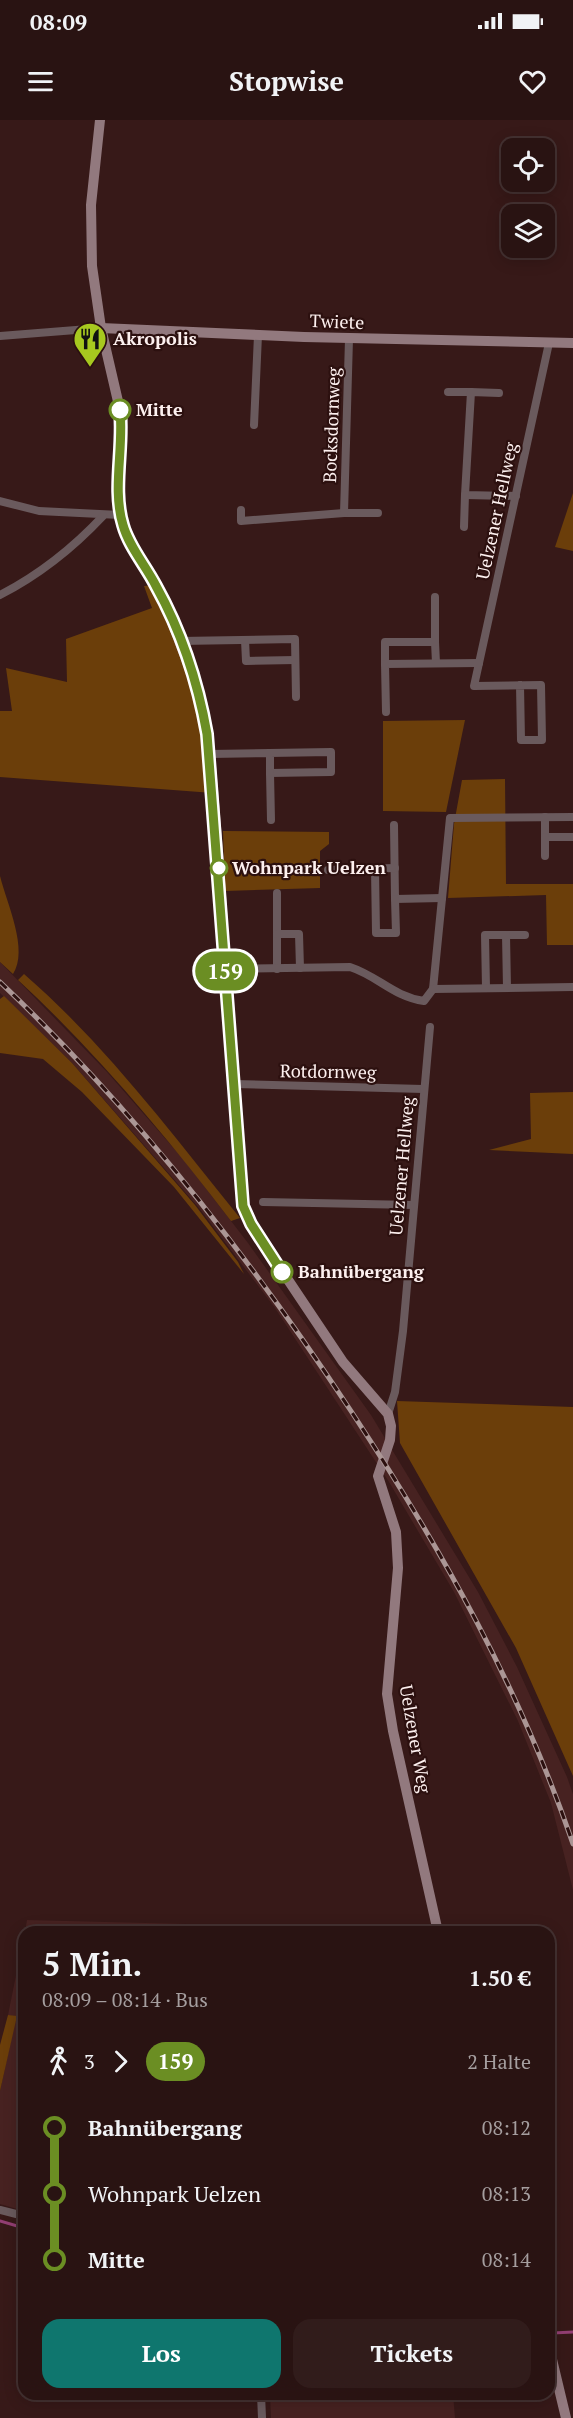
<!DOCTYPE html>
<html lang="de">
<head>
<meta charset="utf-8">
<style>
  body { margin:0; font-family:"PT Serif",serif; background:#311c1b; color:#f1f3f6; height:100vh; display:flex; flex-direction:column; font-size:22px; white-space:nowrap }
  * { box-sizing:border-box; margin:0 }
  p { font-size:20px; color:#a59e9f }
  .icon { flex:none; width:33px; height:33px; fill:none; stroke:currentColor; stroke-width:2; stroke-linecap:round; stroke-linejoin:round }
  .map { position:relative; flex:1; overflow:hidden }
  .drawer { position:absolute; left:18px; top:1806px; width:537px; height:474px; display:flex; flex-direction:column; background:#291312; border-radius:18px; box-shadow:0 3px 15px #0003,0 0 0 2px #453232 }
  .drawer>* { flex:none }
  .badge { padding:0 12px; border-radius:20px; font-size:21px; line-height:39px }
  .tools { position:absolute; left:501px; top:18px; display:grid; gap:12px }
  .tools a { display:grid; place-items:center; width:54px; height:54px; border-radius:12px; background:#291312; box-shadow:0 3px 15px #0003,0 0 0 2px #453232; font-size:30px }
  .map>.badge { position:absolute; translate:-50% -50%; box-shadow:0 0 0 3px #fff }
  .legs { display:flex; align-items:center; gap:9px; height:66px; padding:0 24px; font-size:20px }
  .legs p { margin-inline-start:auto }
  .summary { display:flex; align-items:center; justify-content:space-between; height:102px; padding:0 24px }
  h1 { font-size:33px; font-weight:600; line-height:45px }
  .primary-button { display:flex; gap:12px; margin-top:auto; padding:12px 24px }
  .primary-button a { flex:1; height:69px; border-radius:18px; background:#0f766e; color:#fff; font-size:24px; font-weight:600; line-height:69px; text-align:center }
  .primary-button a+a { background:#311c1b; color:#f1f3f6 }
  ul { padding:0 24px; list-style:none }
  li { display:flex; align-items:center; gap:21px; height:66px; font-size:22px }
  li i { display:grid; place-items:center; width:9px; height:100%; margin:0 8px; background:currentColor }
  li i::after { content:''; width:15px; height:15px; margin:-8px; border:4px solid; border-radius:50%; background:#291312 }
  li p { margin-inline-start:auto }
  li:first-child i { background:linear-gradient(#0000 50%,currentColor 0) }
  li:last-child i { background:linear-gradient(currentColor 50%,#0000 0) }
  .status { display:flex; justify-content:space-between; align-items:center; height:42px; padding:0 30px; background:#291312; direction:ltr }
  .status svg { height:16px; fill:currentColor }
  header { display:flex; justify-content:space-between; align-items:center; height:78px; padding:0 24px; background:#291312; font-size:27px; font-weight:600 }
  .map>svg:first-child { display:block }
  .built { fill:#472221 }
  .green { fill:#6b3e0a }
  .lines { fill:none; stroke-linecap:round; stroke-linejoin:round }
  .stream { stroke:#933f73; stroke-width:3 }
  .street { stroke:#6a5a5d; stroke-width:8 }
  .secondary { stroke:#92797e; stroke-width:10 }
  .rail-casing { stroke:#ab9695; stroke-width:5 }
  .rail { stroke:#2c100f; stroke-width:3; stroke-dasharray:9; stroke-linecap:butt }
  .line-1-casing { stroke:#fff; stroke-width:14 }
  .line-1 { stroke:#6b8e23; stroke-width:9 }
  .stop-1-dot { fill:#fff; stroke:#6b8e23; stroke-width:3 }
  .labels { text-anchor:middle; stroke-width:4.5; stroke-linejoin:round; paint-order:stroke }
  .street-label { font-size:18px; fill:#fdf0ef; stroke:#2c100f }
  .poi-label { font-size:18px; font-weight:bold; fill:#fdf0ef; stroke:#2c100f; text-anchor:start }
  .stop-label { font-size:18px; font-weight:bold; fill:#fdf0ef; stroke:#2c100f; text-anchor:start }
</style>
</head>
<body>
<div class="status"><b>08:09</b><svg viewBox="0 0 49 12"><path d="M0 12V9h3v3zM5 12V6h3v6zM10 12V3h3v9zM15 12V0h3v12zM26 1h20v11H26zM47 4h2v5h-2z"/></svg></div>
<header><svg class="icon" aria-label="menu" viewBox="0 0 24 24"><path d="M4 6h16M4 12h16M4 18h16"/></svg>Stopwise<svg class="icon" aria-label="heart" viewBox="0 0 24 24"><path d="M12 20l-8-8c-3-5 5-10 8-4 3-6 11-1 8 4z"/></svg></header>
<div class="map">
<svg width="573" height="2298" viewBox="0 0 573 2298">
  <rect width="100%" height="100%" fill="#371918"/>
  <!-- built -->
  <g class="built">
    <polygon points="0,842 107,952 184,1040 248,1123 371,1295 478,1472 517,1547 567,1657 573,1674 573,1770 551,1683 518,1601 454,1472 389,1362 275,1188 199,1088 72,943 0,873"/>
    <polygon points="27,1800 430,1810 430,1812 25,1812"/>
    <polygon points="24,1816 24,2091 0,2084 0,1971 16,1897 8,1895"/>
    <polygon points="270,2274 453,2274 455,2298 271,2298"/>
  </g>
  <!-- green -->
  <g class="green">
    <polygon points="573,373 573,431 555,427"/>
    <polygon points="156,465 192,552 213,673 0,657 0,591 12,591 6,548 67,562 66,519 152,488 144,466"/>
    <polygon points="465,600 446,692 383,691 383,601"/>
    <polygon points="505,659 506,764 573,764 573,825 547,825 546,775 448,778 454,704 462,660"/>
    <polygon points="223,711 329,712 329,724 320,731 320,768 225,771"/>
    <path d="M 0,756 C 7,784 29,830 13,854 L 0,842 Z"/>
    <path d="M 24,854 C 106,925 172,1014 240,1098 L 231,1101 C 166,1016 97,933 18,860 Z"/>
    <polygon points="4,876 72,943 195,1085 238,1142 244,1154 174,1067 82,972 43,939 0,933 0,879"/>
    <polygon points="573,972 573,1034 489,1030 531,1019 530,973"/>
    <polygon points="397,1281 573,1287 573,1656 516,1528 400,1323"/>
    <polygon points="8,1895 17,1896 0,1971 0,1925"/>
  </g>
  <g class="lines">
    <!-- stream -->
    <g class="stream">
      <polyline points="0,2101 24,2108"/>
      <polyline points="553,2213 573,2212"/>
    </g>
    <!-- street -->
    <g class="street">
      <polyline points="0,216 101,208"/>
      <polyline points="448,272 471,272"/>
      <polyline points="499,273 471,272 465,375 516,376"/>
      <polyline points="254,305 258,215"/>
      <polyline points="0,381 39,391 120,395"/>
      <polyline points="241,390 241,401 344,393 378,393"/>
      <polyline points="344,393 349,219"/>
      <polyline points="464,407 465,375"/>
      <path d="M 0,475 C 39,455 73,428 103,396"/>
      <polyline points="245,520 246,541 295,540"/>
      <polyline points="180,521 295,519 296,577"/>
      <polyline points="435,522 436,543"/>
      <polyline points="385,544 385,522 435,522 435,477"/>
      <polyline points="520,565 521,620 542,620 541,565 474,566 549,223"/>
      <polyline points="386,592 385,544 479,543"/>
      <polyline points="210,634 331,632 331,652 270,653 270,633"/>
      <polyline points="270,653 271,700"/>
      <polyline points="545,697 545,717 573,717"/>
      <polyline points="394,705 395,779 442,778"/>
      <polyline points="545,717 545,736"/>
      <polyline points="375,749 376,813 396,813 395,779"/>
      <polyline points="328,750 395,748"/>
      <polyline points="277,773 277,849"/>
      <polyline points="277,814 299,814 300,848"/>
      <polyline points="506,815 525,815"/>
      <path d="M 225,849 L 350,847 C 378,856 394,877 424,881 L 433,869 L 450,698 L 573,697"/>
      <polyline points="486,868 485,815 506,815 507,868"/>
      <polyline points="433,869 573,867"/>
      <polyline points="233,964 423,969"/>
      <polyline points="263,1082 414,1085"/>
      <polyline points="388,1294 395,1272 403,1211 430,907"/>
      <polyline points="0,2090 24,2096"/>
      <polyline points="261,2274 262,2298"/>
    </g>
    <!-- secondary -->
    <g class="secondary">
      <polyline points="100,0 91,85 92,146 101,208 120,290 120,395 128,420 165,483 202,582 210,634 218,731 241,1074 247,1095 256,1112 343,1242 388,1294 391,1306 390,1320 378,1356 396,1412 398,1448 387,1574 393,1611 438,1812"/>
      <polyline points="101,208 304,217 573,223"/>
      <polyline points="549,2227 566,2298"/>
    </g>
    <!-- rail casing -->
    <g class="rail-casing">
      <path id="rail" d="M 0,862 C 135,990 249,1136 351,1291 C 441,1428 520,1568 573,1724"/>
    </g>
    <!-- rail -->
    <use href="#rail" class="rail"/>
  </g>
  <g class="lines">
    <!-- line-1 casing -->
    <g class="line-1-casing">
      <path id="line-1" d="M 120,290 C 124,328 112,369 123,405 C 129,427 146,446 156,466 C 181,511 198,563 207,614 L 243,1086 L 251,1104 L 282,1152"/>
    </g>
    <!-- line-1 -->
    <use href="#line-1" class="line-1"/>
  </g>
  <!-- icons -->
  <defs>
    <g id="restaurant-pin" transform="scale(1.725)"><path d="M0 17L-7.5 6A9.5 9.5 0 1 1 7.5 6Z" fill="#a7c81f" stroke="#2c100f"/><path d="M-5-6h1v4h1v-4h1v4h1v-4h1v5L-1.5 .5V6h-2V.5L-5-1ZM5-6V6H3V1.5H1.5Q1.5-4 5-6Z" fill="#111"/></g>
  </defs>
  <g fill-rule="evenodd">
    <use href="#restaurant-pin" x="90" y="219"/>
  </g>
  <!-- markers -->
  <g class="stop-1-dot">
    <circle cx="120" cy="290" r="10"/>
    <circle cx="219" cy="748" r="8"/>
    <circle cx="282" cy="1152" r="10"/>
  </g>
  <g class="labels">
    <!-- street labels -->
    <g class="street-label">
      <text transform="translate(337 202) rotate(2)" y="6">Twiete</text>
      <text transform="translate(332 305) rotate(-88)" y="6">Bocksdornweg</text>
      <text transform="translate(497 391) rotate(-78)" y="6">Uelzener Hellweg</text>
      <text transform="translate(328 952) rotate(1)" y="6">Rotdornweg</text>
      <text transform="translate(402 1046) rotate(-85)" y="6">Uelzener Hellweg</text>
      <text transform="translate(415 1619) rotate(80)" y="6">Uelzener Weg</text>
    </g>
    <!-- poi labels -->
    <g class="poi-label">
      <text x="113" y="225">Akropolis</text>
    </g>
    <!-- stop labels -->
    <g class="stop-label">
      <text x="136" y="296">Mitte</text>
      <text x="232" y="754">Wohnpark Uelzen</text>
      <text x="298" y="1158">Bahnübergang</text>
    </g>
  </g>
</svg>
<div class="tools">
<a><svg class="icon" aria-label="locate" viewBox="0 0 24 24"><circle cx="12" cy="12" r="6"/><path d="M12 2v4M12 18v4M2 12h4M18 12h4"/></svg></a>
<a><svg class="icon" aria-label="layers" viewBox="0 0 24 24"><path d="M12 4l9 5-9 5-9-5zM3 14l9 5 9-5"/></svg></a>
</div>
<b class="badge" style="left:225px;top:851px;background:#6b8e23;color:#fff">159</b>
<section class="drawer">
<div class="summary"><div><h1>5 Min.</h1><p>08:09 – 08:14 · Bus</p></div><b>1.50 €</b></div>
<div class="legs"><svg class="icon" aria-label="walk" viewBox="0 0 24 24"><circle cx="13" cy="4" r="2"/><path d="M13 8l-2 6 4 7M11 14l-3 7M7 12l3-4h3l4 4"/></svg>3<svg class="icon" aria-label="forward" viewBox="0 0 24 24"><path d="M9 5l7 7-7 7"/></svg><b class="badge" style="background:#6b8e23;color:#fff">159</b><p>2 Halte</p></div>
<ul>
<li><i style="color:#6b8e23"></i><b>Bahnübergang</b><p>08:12</p></li>
<li><i style="color:#6b8e23"></i><span>Wohnpark Uelzen</span><p>08:13</p></li>
<li><i style="color:#6b8e23"></i><b>Mitte</b><p>08:14</p></li>
</ul>
<div class="primary-button"><a>Los</a><a>Tickets</a></div>
</section>
</div>
</body>
</html>
